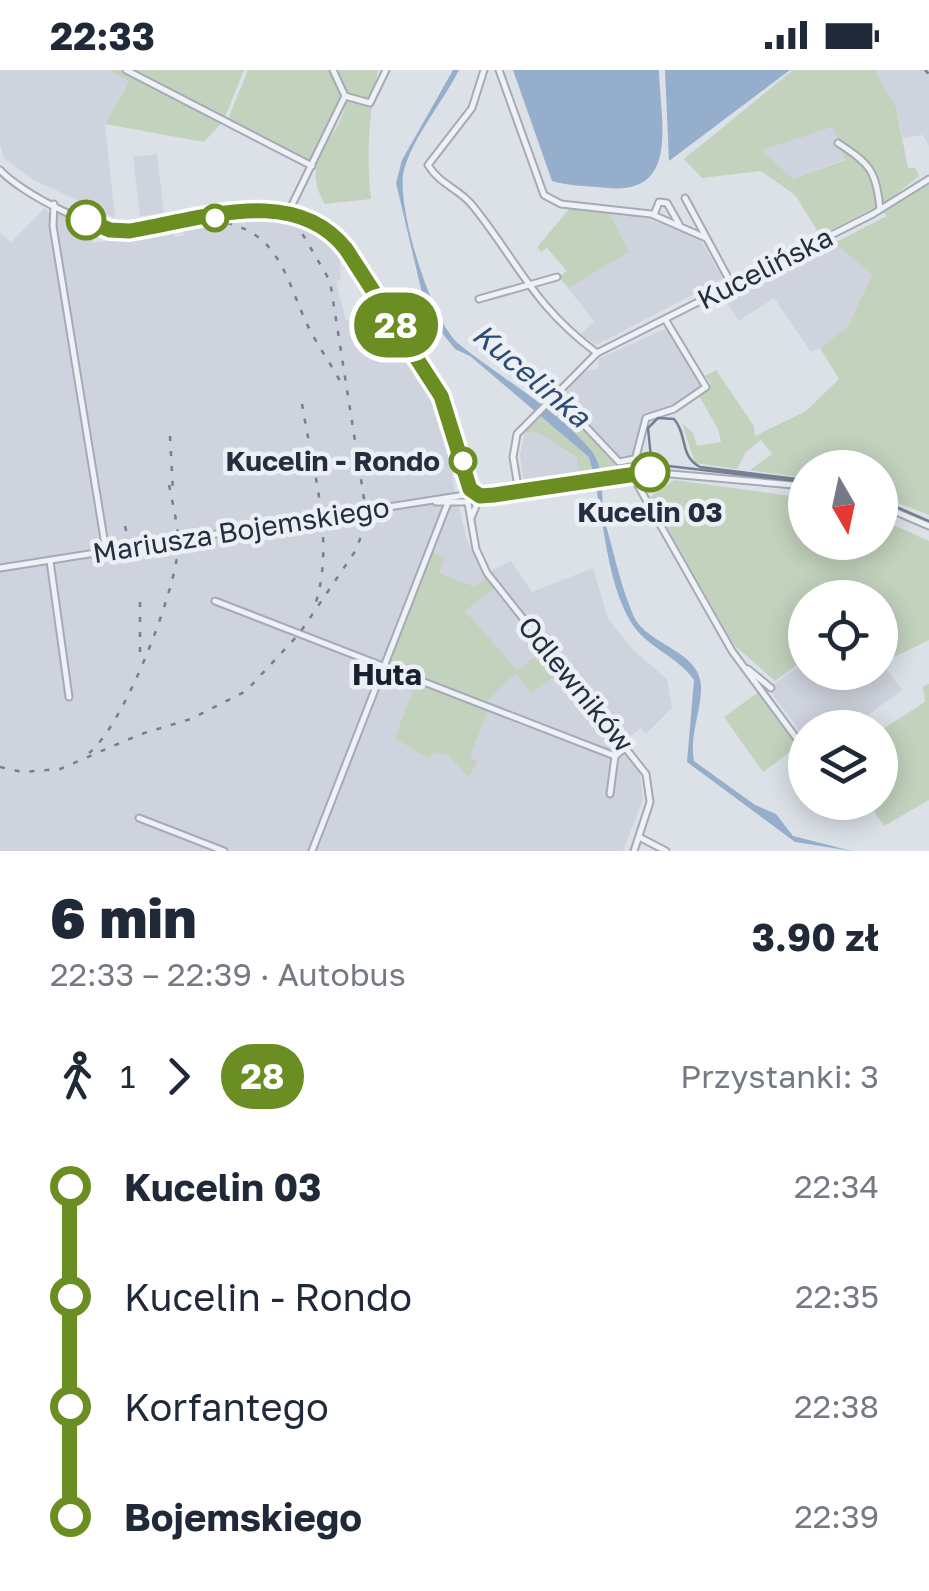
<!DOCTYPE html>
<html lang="pl">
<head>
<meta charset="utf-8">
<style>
  body { margin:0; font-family:"Golos Text",sans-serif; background:#f2f2f3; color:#1f2937; height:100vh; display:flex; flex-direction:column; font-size:38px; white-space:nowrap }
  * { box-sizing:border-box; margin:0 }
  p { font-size:32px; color:#747a83 }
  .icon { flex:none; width:55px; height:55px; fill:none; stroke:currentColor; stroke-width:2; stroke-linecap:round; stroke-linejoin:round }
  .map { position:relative; height:781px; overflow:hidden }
  .details { display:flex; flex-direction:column; background:#fff; flex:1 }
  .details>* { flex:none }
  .badge { padding:0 20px; border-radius:32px; font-size:35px; line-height:65px }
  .needle { width:65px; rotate:171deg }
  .buttons { position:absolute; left:788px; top:380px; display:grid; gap:20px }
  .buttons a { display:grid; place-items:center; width:110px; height:110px; border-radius:50%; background:#fff; box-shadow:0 5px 25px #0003; font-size:50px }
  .map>.badge { position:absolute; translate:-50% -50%; box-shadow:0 0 0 5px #fff }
  .legs { display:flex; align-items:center; gap:15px; height:110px; padding:0 50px; font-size:32px }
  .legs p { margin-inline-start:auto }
  .summary { display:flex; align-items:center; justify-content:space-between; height:170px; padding:0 50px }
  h1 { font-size:55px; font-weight:800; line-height:75px }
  ul { padding:0 50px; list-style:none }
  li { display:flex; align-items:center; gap:35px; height:110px; font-size:38px }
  li i { display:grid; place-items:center; width:15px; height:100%; margin:0 12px; background:currentColor }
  li i::after { content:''; width:25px; height:25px; margin:-12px; border:8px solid; border-radius:50%; background:#fff }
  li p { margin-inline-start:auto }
  li:first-child i { background:linear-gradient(#0000 50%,currentColor 0) }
  li:last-child i { background:linear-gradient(currentColor 50%,#0000 0) }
  .status { display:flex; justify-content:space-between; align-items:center; height:70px; padding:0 50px; background:#fff; direction:ltr }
  .status svg { height:28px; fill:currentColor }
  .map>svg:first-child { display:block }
  .built { fill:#ced3dd }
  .green { fill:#c2d2bd; fill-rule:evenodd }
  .water { fill:#94aecb }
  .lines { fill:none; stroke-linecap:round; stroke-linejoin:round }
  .minor-casing { stroke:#a5abb5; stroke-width:9 }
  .minor { stroke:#eff1f6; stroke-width:5 }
  .tram { stroke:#757f92; stroke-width:2.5 }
  .rail { stroke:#757f92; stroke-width:2.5; stroke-dasharray:5 10; stroke-linecap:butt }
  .line-1-casing { stroke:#fff; stroke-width:22 }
  .line-1 { stroke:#6b8e23; stroke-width:15 }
  .stop-1-dot { fill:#fff; stroke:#6b8e23; stroke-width:5 }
  .labels { text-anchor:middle; stroke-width:9; stroke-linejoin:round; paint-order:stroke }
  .street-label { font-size:28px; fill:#252e3f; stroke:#ecf0f5 }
  .stop-label { font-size:28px; font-weight:bold; fill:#252e3f; stroke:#ecf0f5; text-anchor:end }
  .water-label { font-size:30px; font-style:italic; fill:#2c4c76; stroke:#ecf0f5 }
  .neighbourhood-label { font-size:30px; font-weight:bold; fill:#171f30; stroke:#ecf0f5 }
</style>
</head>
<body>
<div class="status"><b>22:33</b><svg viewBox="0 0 49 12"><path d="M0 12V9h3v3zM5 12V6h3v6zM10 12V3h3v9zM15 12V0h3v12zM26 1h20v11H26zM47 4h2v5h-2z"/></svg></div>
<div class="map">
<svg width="929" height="781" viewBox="0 0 929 781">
  <rect width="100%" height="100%" fill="#dce1e8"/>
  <!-- built -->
  <g class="built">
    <polygon points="0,0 107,0 129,10 105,54 115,148 32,109 4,88 0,74"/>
    <polygon points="875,0 929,0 929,76 923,65 903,68 896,37"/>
    <polygon points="834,57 845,89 793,109 761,79"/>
    <polygon points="157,84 164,143 140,146 133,87"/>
    <polygon points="45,138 49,144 56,139 89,157 93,173 173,160 175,167 183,165 183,158 240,149 244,155 249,147 281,144 325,163 339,176 341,210 336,211 346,250 365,249 370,255 389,252 447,350 456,401 452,404 454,417 467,470 484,504 511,491 532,522 593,498 608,549 634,581 667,609 672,638 646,664 641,658 626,670 640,703 643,730 623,781 0,781 0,163 11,172"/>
    <polygon points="609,142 646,148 700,169 723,209 596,275 581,264 594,251 568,218 628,182"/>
    <polygon points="834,173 872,205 847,258 820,278 811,282 774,228 739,251 724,229"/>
    <polygon points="667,258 703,316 673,337 644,346 634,384 617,387 563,326 581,302 598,299 598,289"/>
    <polygon points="525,362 539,363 577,389 580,404 524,412 520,385"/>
    <polygon points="880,591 902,620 851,657 805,658 805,668 768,618 805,592 805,602 880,602"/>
  </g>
  <!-- green -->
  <g class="green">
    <polygon points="108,0 122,0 223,51 204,72 105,54 129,11"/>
    <polygon points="130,0 244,0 225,47"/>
    <path d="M 248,0 L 332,0 L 345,26 L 336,0 L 378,0 C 369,43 366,86 371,129 L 325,134 C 295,85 346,68 346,26 L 313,92 L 228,49 Z"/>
    <path d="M 793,0 L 875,0 L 896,37 L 908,98 L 915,98 L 919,106 L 886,132 L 820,165 L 795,125 L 761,101 L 702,108 L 684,89 ZM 833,57 L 845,90 L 793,109 L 762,80 Z"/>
    <polygon points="929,114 929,445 880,426 880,398 805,398 805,408 750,400 772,384 761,370 746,382 737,399 695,393 682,353 693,363 697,376 721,372 718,359 698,324 711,314 705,306 716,300 754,356 755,366 806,341 839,309 820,278 847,258 872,205 834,173 887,146 883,142"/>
    <polygon points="571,137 609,142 629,182 568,218 559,207 567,201 547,178 541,182 537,177"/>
    <polygon points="556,330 617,396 629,395 628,400 523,415 521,412 579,404 577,388 539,363 525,362"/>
    <polygon points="674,410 805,428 805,472 880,472 880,449 929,471 929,570 894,587 880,574 880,528 805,528 805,589 775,611 734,575 650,427"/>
    <polygon points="431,482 445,488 439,503 475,517 486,508 495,518 465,541 517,600 545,580 562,601 532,623 516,603 482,636 488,639 470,687 478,692 468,707 448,685 436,682 427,688 395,668 417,609 388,595"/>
    <polygon points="929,614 929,730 884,756 874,741 875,733 880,732 880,661 925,632 923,616"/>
    <polygon points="760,621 799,675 763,702 724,647"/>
  </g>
  <!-- water -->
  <g class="water">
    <path d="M 453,0 L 459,0 C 443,32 414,65 404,100 C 395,134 432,254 460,275 C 501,308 555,338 590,379 C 608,401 599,428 605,452 C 614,483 621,518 634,547 C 647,574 699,581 701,615 C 702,640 689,665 694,691 L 755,735 L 776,744 L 793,766 L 852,781 L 795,772 L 687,692 L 694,610 C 678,587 651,579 635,558 C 604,515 604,437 589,387 L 470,286 L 455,279 L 427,244 L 396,113 L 402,90 Z"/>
    <path d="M 513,0 L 659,0 C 660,51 681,125 607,118 C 589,116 569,116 552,111 Z"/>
    <polygon points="665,0 790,0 669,91"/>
  </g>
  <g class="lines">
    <!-- minor casing -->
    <g class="minor-casing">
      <g id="minor">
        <polyline points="126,0 312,96"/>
        <path d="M 484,0 L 472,38 L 428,95 C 440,115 460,119 473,136 C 520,195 532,234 597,283"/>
        <polyline points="499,0 544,125 561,134 651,144 706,168"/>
        <polyline points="345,26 370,33 386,0"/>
        <path d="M 838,73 C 870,94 876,100 880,139"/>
        <path d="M 0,100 C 22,124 97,162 129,161 L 274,139 L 313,151 L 346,179 L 441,326 L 470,419"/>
        <polyline points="685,128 732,215"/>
        <polyline points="54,134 53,156 106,481"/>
        <polyline points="289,141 345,26 333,0"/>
        <polyline points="654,145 659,132 667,133 679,154"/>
        <polyline points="479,229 557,207"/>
        <polyline points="665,249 706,317 674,339 646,348 633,398 636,412 732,581 797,669"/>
        <polyline points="556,325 619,392 634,389"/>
        <polyline points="519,423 513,387 517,364 597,283 873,144 929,109"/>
        <polyline points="480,426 648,402 805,416"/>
        <polyline points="436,432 466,432"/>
        <polyline points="468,433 476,479 487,503 646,704 650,732 634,781"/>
        <polyline points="880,435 929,456"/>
        <polyline points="472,446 480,426"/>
        <polyline points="50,491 69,627"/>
        <polyline points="0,498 465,425"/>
        <polyline points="215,531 615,686 626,677"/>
        <polyline points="748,599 771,618"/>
        <polyline points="610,724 615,686"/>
        <polyline points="139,748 224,781"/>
        <polyline points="639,767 666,781"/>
        <polyline points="312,781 449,430"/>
      </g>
    </g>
    <!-- minor -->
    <use href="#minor" class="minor"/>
    <!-- tram -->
    <g class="tram">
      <path d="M 805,410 L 700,397 C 679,386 688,365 674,349 L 658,348 L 648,358 L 651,388 L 660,395 L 805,412"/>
      <polyline points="880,430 929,451"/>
    </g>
    <!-- rail -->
    <g class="rail">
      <polyline points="925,0 929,4"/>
      <path d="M 227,153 C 284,166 288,219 311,262 C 320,279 331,294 340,311"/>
      <path d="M 302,334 C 312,396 335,470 316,532"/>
      <polyline points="170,366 173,421"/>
      <polyline points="125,456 133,487"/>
      <polyline points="140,532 140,582"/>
      <path d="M 89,683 C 124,655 175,524 178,478 C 179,456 172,432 168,409"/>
      <polyline points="0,697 22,702 60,699 141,664 191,649 246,621 299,564 356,480 366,452 365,435 330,211 293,148"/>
    </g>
  </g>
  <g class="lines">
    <!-- line-1 casing -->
    <g class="line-1-casing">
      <path id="line-1" d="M 86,150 L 110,160 L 129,161 C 199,150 294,113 346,179 L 441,326 L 470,419 L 480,426 L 494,425 L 650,402"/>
    </g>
    <!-- line-1 -->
    <use href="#line-1" class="line-1"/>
  </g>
  <!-- markers -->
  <g class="stop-1-dot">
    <circle cx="215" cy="148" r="12"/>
    <circle cx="86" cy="150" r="18"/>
    <circle cx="463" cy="391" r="12"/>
    <circle cx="650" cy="402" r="18"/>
  </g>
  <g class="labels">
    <!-- street labels -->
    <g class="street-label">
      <text transform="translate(765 198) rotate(-27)" y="10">Kucelińska</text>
      <text transform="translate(241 460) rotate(-9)" y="10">Mariusza Bojemskiego</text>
      <text transform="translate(576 614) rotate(51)" y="10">Odlewników</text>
    </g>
    <!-- stop labels -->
    <g class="stop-label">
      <text x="440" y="401">Kucelin - Rondo</text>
      <text x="650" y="452" text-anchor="middle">Kucelin 03</text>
    </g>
    <!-- water labels -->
    <g class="water-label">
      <text transform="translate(531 306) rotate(40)" y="10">Kucelinka</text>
    </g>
    <!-- neighbourhood labels -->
    <g class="neighbourhood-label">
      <text x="387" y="615">Huta</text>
    </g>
  </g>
</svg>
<div class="buttons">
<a><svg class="needle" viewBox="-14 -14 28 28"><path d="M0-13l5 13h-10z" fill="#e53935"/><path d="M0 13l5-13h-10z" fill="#747a83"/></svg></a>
<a><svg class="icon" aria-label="locate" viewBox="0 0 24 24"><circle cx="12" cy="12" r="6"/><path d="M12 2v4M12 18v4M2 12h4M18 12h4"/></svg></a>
<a><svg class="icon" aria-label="layers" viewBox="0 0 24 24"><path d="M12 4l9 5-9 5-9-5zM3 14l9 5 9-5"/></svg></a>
</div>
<b class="badge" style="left:396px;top:255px;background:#6b8e23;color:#fff">28</b>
</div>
<section class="details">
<div class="summary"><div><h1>6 min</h1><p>22:33 – 22:39 · Autobus</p></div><b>3.90 zł</b></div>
<div class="legs"><svg class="icon" aria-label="walk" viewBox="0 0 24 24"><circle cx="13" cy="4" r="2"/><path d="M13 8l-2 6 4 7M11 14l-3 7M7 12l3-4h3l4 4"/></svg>1<svg class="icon" aria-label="forward" viewBox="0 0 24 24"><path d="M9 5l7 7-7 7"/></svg><b class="badge" style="background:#6b8e23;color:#fff">28</b><p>Przystanki: 3</p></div>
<ul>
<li><i style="color:#6b8e23"></i><b>Kucelin 03</b><p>22:34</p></li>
<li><i style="color:#6b8e23"></i><span>Kucelin - Rondo</span><p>22:35</p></li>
<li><i style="color:#6b8e23"></i><span>Korfantego</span><p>22:38</p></li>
<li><i style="color:#6b8e23"></i><b>Bojemskiego</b><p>22:39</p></li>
</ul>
</section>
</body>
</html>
